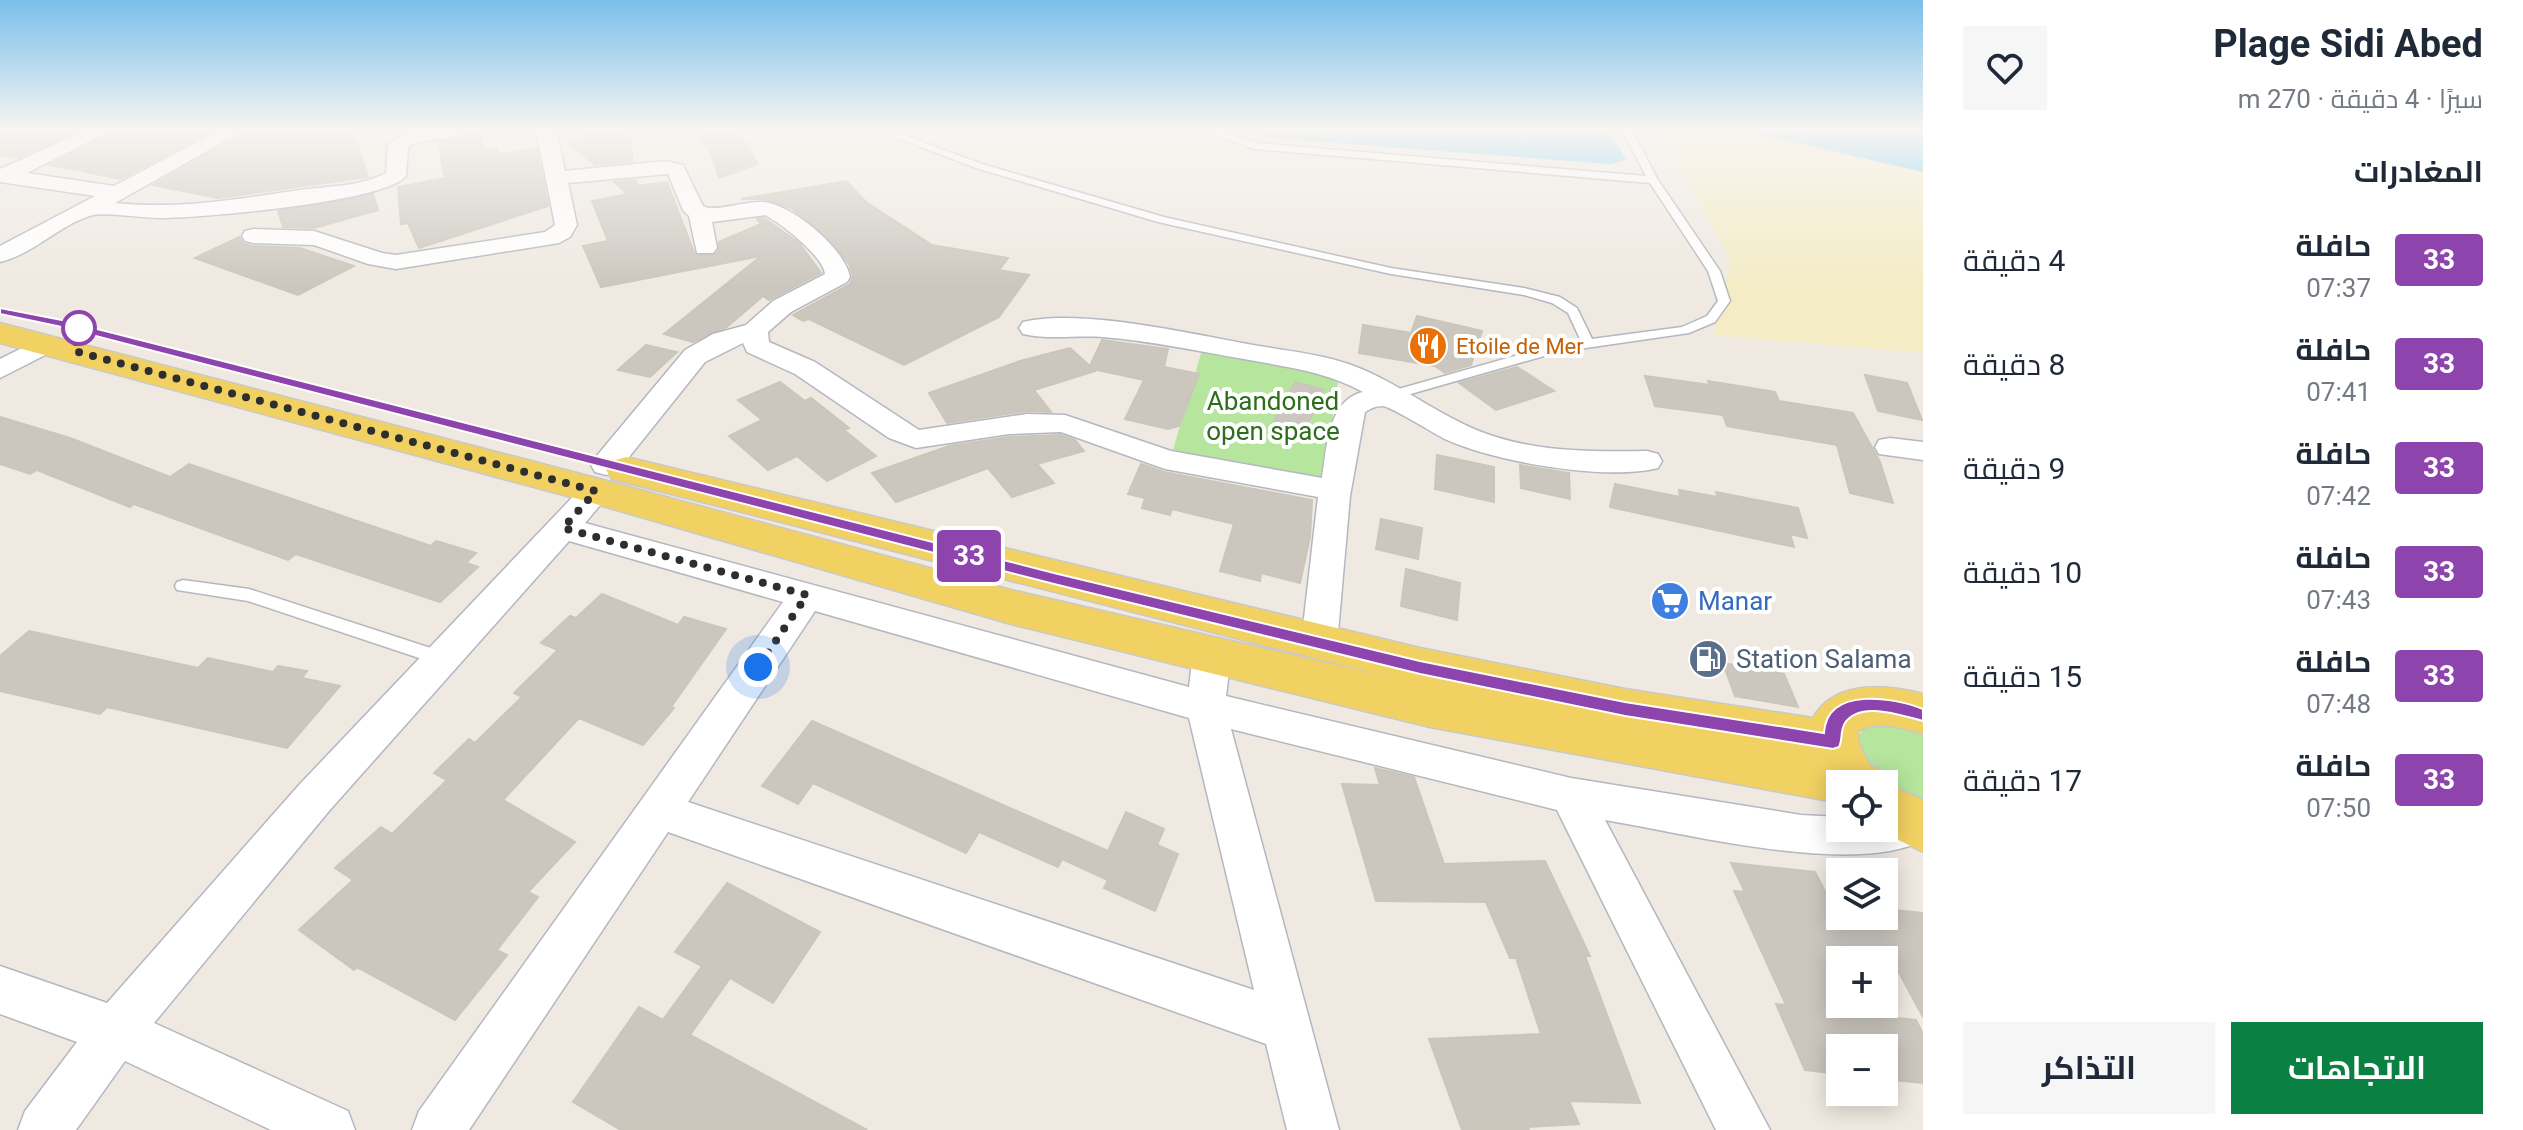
<!DOCTYPE html>
<html lang="ar">
<head>
<meta charset="utf-8">
<style>
  body { margin:0; font-family:Roboto,Cairo,sans-serif; background:#f6f6f7; color:#1f2937; direction:rtl; height:100vh; display:flex; flex-direction:column; font-size:30px; white-space:nowrap }
  * { box-sizing:border-box; margin:0 }
  p { font-size:26px; color:#747a83 }
  .icon { flex:none; width:44px; height:44px; fill:none; stroke:currentColor; stroke-width:2; stroke-linecap:round; stroke-linejoin:round }
  .map { position:relative; flex:1; overflow:hidden; direction:ltr }
  .sheet { display:flex; flex-direction:column; background:#fff; width:600px }
  .sheet>* { flex:none }
  .badge { padding:0 16px; border-radius:6px; font-size:28px; line-height:52px }
  .tools { position:absolute; left:1826px; top:770px; display:grid; gap:16px }
  .tools a { display:grid; place-items:center; width:72px; height:72px; border-radius:0px; background:#fff; box-shadow:0 4px 20px #0003; font-size:40px }
  .you { position:absolute; width:40px; height:40px; margin:-20px; border:6px solid #fff; border-radius:50%; background:#1a73e8; box-shadow:0 0 0 12px #1a73e833 }
  .map>.badge { position:absolute; translate:-50% -50%; box-shadow:0 0 0 4px #fff }
  h2 { padding:0 40px; font-size:30px; line-height:72px }
  .round { display:grid; place-items:center; flex:none; width:84px; height:84px; border-radius:0px; background:#f6f6f7 }
  .overview { display:flex; align-items:center; justify-content:space-between; height:136px; padding:0 40px }
  h1 { font-size:38px; font-weight:700; line-height:60px }
  .cta { display:flex; gap:16px; margin-top:auto; padding:16px 40px }
  .cta a { flex:1; height:92px; border-radius:0px; background:#0b8043; color:#fff; font-size:32px; font-weight:700; line-height:92px; text-align:center }
  .cta a+a { background:#f6f6f7; color:#1f2937 }
  ul { padding:0; list-style:none }
  li { display:flex; align-items:center; gap:24px; height:104px; padding:0 40px }
  li div { flex:1 }
  li b { display:block; font-size:30px }
  li em { font-style:normal }
  li .badge { min-width:88px; font-weight:700; text-align:center }
  main { display:flex; flex:1; min-height:0 }
  .map>svg:first-child { display:block }
  .green { fill:#b6e59e }
  .sand { fill:#f3ecc5 }
  .water { fill:#75cff0 }
  .building { fill:#cbc7bf; stroke:#cbc5ba; stroke-width:2 }
  .lines { fill:none; stroke-linecap:round; stroke-linejoin:round }
  .service-casing { stroke:#b4b7c1; stroke-width:3 }
  .minor-casing { stroke:#b4b7c1; stroke-width:3 }
  .primary-casing { stroke:#c9c9c9; stroke-width:3 }
  .service { fill:#fff; fill-rule:evenodd }
  .minor { fill:#fff; fill-rule:evenodd }
  .primary { fill:#f2d163; fill-rule:evenodd }
  .line { fill:#8e44ad; stroke:#fff; stroke-width:2 }
  .walk { stroke:#2e2e2e; stroke-width:8; stroke-dasharray:0 14.4 }
  .stop-dot { fill:#fff; stroke:#8e44ad; stroke-width:4 }
  .labels { text-anchor:middle; stroke-width:8; stroke-linejoin:round; paint-order:stroke }
  .far-food-label { font-size:22px; fill:#c56008; stroke:#fff; text-anchor:start }
  .park-label { font-size:26px; fill:#2c6e1b; stroke:#fff }
  .shop-label { font-size:26px; fill:#366cbe; stroke:#fff; text-anchor:start }
  .service-label { font-size:26px; fill:#4e5e75; stroke:#fff; text-anchor:start }
</style>
</head>
<body>
<main>
<section class="sheet">
<div class="overview"><div><h1>Plage Sidi Abed</h1><p>سيرًا · 4 دقيقة · 270 m</p></div><a class="round"><svg class="icon" aria-label="heart" viewBox="0 0 24 24"><path d="M12 20l-8-8c-3-5 5-10 8-4 3-6 11-1 8 4z"/></svg></a></div>
<h2>المغادرات</h2>
<ul>
<li><span class="badge" style="background:#8e44ad;color:#fff">33</span><div><b>حافلة</b><p>07:37</p></div><em>4 دقيقة</em></li>
<li><span class="badge" style="background:#8e44ad;color:#fff">33</span><div><b>حافلة</b><p>07:41</p></div><em>8 دقيقة</em></li>
<li><span class="badge" style="background:#8e44ad;color:#fff">33</span><div><b>حافلة</b><p>07:42</p></div><em>9 دقيقة</em></li>
<li><span class="badge" style="background:#8e44ad;color:#fff">33</span><div><b>حافلة</b><p>07:43</p></div><em>10 دقيقة</em></li>
<li><span class="badge" style="background:#8e44ad;color:#fff">33</span><div><b>حافلة</b><p>07:48</p></div><em>15 دقيقة</em></li>
<li><span class="badge" style="background:#8e44ad;color:#fff">33</span><div><b>حافلة</b><p>07:50</p></div><em>17 دقيقة</em></li>
</ul>
<div class="cta"><a>الاتجاهات</a><a>التذاكر</a></div>
</section>
<div class="map">
<svg width="1923" height="1130" viewBox="0 0 1923 1130">
  <rect width="100%" height="100%" fill="#efe9e1"/>
  <!-- green -->
  <g class="green">
    <polygon points="1202,350 1339,374 1324,479 1173,450"/>
    <polygon points="1879,724 1923,731 1923,809 1872,776 1856,741 1863,729"/>
  </g>
  <!-- sand -->
  <polygon class="sand" points="1661,129 1736,129 1923,172 1923,353 1714,335 1731,262"/>
  <!-- water -->
  <g class="water">
    <polygon points="1244,129 1608,129 1626,160 1611,164 1280,139"/>
    <polygon points="1736,129 1923,129 1923,172"/>
  </g>
  <!-- building -->
  <g class="building">
    <polygon points="0,129 82,129 17,158 0,155"/>
    <polygon points="117,129 216,129 121,179 50,165"/>
    <polygon points="249,129 353,129 368,177 218,198 153,185"/>
    <polygon points="577,129 628,129 633,161 595,165 569,143 589,139"/>
    <polygon points="697,129 736,129 758,164 719,178 711,153"/>
    <polygon points="479,131 483,150 497,148 499,155 537,148 548,206 419,248 408,223 401,224 398,187 445,178 438,142"/>
    <polygon points="636,180 637,186 667,182 695,255 715,255 719,250 719,242 761,224 757,219 764,218 799,243 821,273 769,300 763,296 727,327 693,342 664,334 761,256 601,287 583,246 608,241 592,201 628,194 614,182"/>
    <polygon points="846,181 866,202 932,245 1008,258 999,270 1029,275 999,317 904,365 809,319 803,321 793,315 850,284 853,276 849,264 830,240 791,208 765,199 741,199"/>
    <polygon points="373,194 378,210 314,228 283,227 278,211"/>
    <polygon points="239,237 244,244 252,246 300,248 354,266 298,295 195,258"/>
    <polygon points="1417,316 1482,331 1471,365 1445,373 1435,366 1359,353 1363,325 1411,333"/>
    <polygon points="1102,340 1168,349 1164,367 1199,374 1179,426 1168,429 1125,419 1144,380 1093,369 1095,371 1034,390 1051,412 1027,411 947,423 929,393 1020,361 1070,348 1090,366"/>
    <polygon points="646,345 677,352 650,377 618,370"/>
    <polygon points="1517,367 1554,391 1496,410 1459,383"/>
    <polygon points="1865,375 1907,383 1922,420 1878,411"/>
    <polygon points="1645,376 1710,385 1708,381 1775,392 1779,401 1853,413 1880,462 1893,503 1850,493 1837,445 1727,426 1723,415 1655,406"/>
    <polygon points="780,382 805,401 811,398 849,428 844,430 876,456 827,481 797,456 768,470 729,436 762,420 738,400"/>
    <polygon points="1295,382 1324,390 1302,435 1271,426"/>
    <polygon points="0,417 70,438 170,477 189,464 431,546 436,541 476,553 466,563 478,567 440,602 296,554 288,560 134,504 130,507 37,470 30,474 0,464"/>
    <polygon points="1061,435 1075,440 1084,451 1037,464 1054,483 1012,497 988,468 896,502 872,473 949,446 1009,437"/>
    <polygon points="1437,455 1494,467 1494,502 1435,489"/>
    <polygon points="1141,464 1164,472 1312,500 1310,537 1300,583 1261,573 1260,581 1220,571 1234,524 1172,509 1170,515 1142,508 1145,498 1128,494"/>
    <polygon points="1520,465 1569,473 1570,499 1521,488"/>
    <polygon points="1615,484 1680,497 1679,490 1718,497 1716,492 1798,508 1807,538 1790,534 1794,547 1610,507"/>
    <polygon points="1381,519 1422,528 1418,559 1376,549"/>
    <polygon points="1406,569 1460,583 1457,620 1401,606"/>
    <polygon points="602,594 678,625 684,617 726,629 671,707 674,708 643,745 579,718 503,800 575,842 528,892 538,897 497,950 507,955 455,1020 357,967 354,970 299,930 353,880 335,868 381,827 392,834 447,780 434,773 469,739 475,743 522,697 514,693 558,650 541,643 570,616 576,618"/>
    <polygon points="29,631 198,668 208,658 273,672 278,666 307,671 302,678 340,686 287,748 107,707 100,714 0,691 0,656"/>
    <polygon points="1723,663 1784,674 1798,707 1735,696"/>
    <polygon points="812,721 1108,851 1126,812 1164,829 1157,845 1178,854 1155,911 1104,888 1108,880 1062,859 1058,867 979,832 966,853 813,783 798,804 762,786"/>
    <polygon points="1375,768 1414,777 1444,864 1545,861 1590,956 1585,956 1640,1103 1569,1101 1579,1124 1527,1127 1529,1130 1462,1130 1429,1039 1541,1034 1516,958 1510,958 1486,902 1376,901 1342,784 1380,785"/>
    <polygon points="1731,863 1815,872 1830,901 1840,902 1840,916 1884,916 1884,909 1923,913 1923,1017 1896,967 1884,966 1884,960 1825,960 1840,989 1840,1004 1848,1004 1852,1013 1916,1020 1923,1034 1923,1083 1884,1079 1884,1048 1840,1048 1840,1074 1805,1070 1776,1004 1786,1005 1734,891 1745,892"/>
    <polygon points="727,883 820,932 773,1003 730,978 690,1035 867,1130 621,1130 573,1102 639,1007 663,1020 702,966 675,952"/>
  </g>
  <g class="lines">
    <!-- service casing -->
    <g class="service-casing">
      <g id="service">
        <polygon points="874,129 887,129 982,164 1164,217 1391,268 1524,288 1560,297 1577,308 1592,339 1682,327 1707,316 1718,301 1708,271 1650,183 1255,149 1199,129 1213,129 1256,143 1646,176 1622,129 1631,129 1658,180 1720,271 1730,301 1715,322 1689,333 1558,352 1386,401 1379,397 1381,394 1553,345 1581,341 1568,313 1552,303 1524,295 1391,274 1158,222 976,168"/>
        <polygon points="183,580 249,589 446,653 449,658 446,663 440,665 248,601 177,590 175,586 177,582"/>
      </g>
    </g>
    <!-- minor casing -->
    <g class="minor-casing">
      <g id="minor">
        <path d="M 89,129 L 114,129 L 27,173 L 114,186 L 222,129 L 246,129 L 115,203 C 179,210 244,198 307,189 C 334,186 361,186 386,173 L 388,145 L 413,129 L 470,129 C 456,143 426,135 408,147 L 406,176 C 386,202 200,218 160,218 C 145,218 104,212 93,215 C 60,224 34,254 0,262 L 0,246 L 95,196 L 0,182 L 0,169 Z"/>
        <path d="M 536,129 L 556,129 L 565,171 L 666,161 L 683,165 L 703,206 L 708,208 C 727,209 745,201 764,202 C 793,205 845,249 850,277 L 847,282 L 791,312 L 768,332 L 769,342 L 815,362 L 919,430 L 1027,414 L 1065,415 L 1171,451 L 1322,478 C 1327,447 1328,400 1363,392 C 1325,371 1285,367 1244,359 C 1197,351 1151,341 1103,337 C 1077,335 1048,340 1023,334 L 1019,328 L 1023,322 C 1081,308 1192,334 1253,345 C 1287,351 1322,354 1354,366 C 1404,385 1444,421 1496,437 C 1544,452 1597,452 1647,451 L 1658,454 L 1662,461 L 1658,468 C 1605,481 1497,462 1447,440 C 1434,434 1391,406 1382,406 C 1376,406 1371,408 1365,412 L 1350,496 L 1337,644 L 1332,654 L 1319,658 L 1306,654 L 1301,644 L 1318,497 L 1165,469 L 1061,432 L 1009,434 L 916,448 L 889,438 L 795,374 L 747,352 L 743,343 L 705,362 L 617,472 L 606,475 L 595,472 L 591,465 L 595,458 L 685,350 L 713,334 L 746,325 L 773,301 L 825,274 C 823,256 782,224 765,215 L 712,222 L 717,248 L 713,253 L 697,253 L 689,216 L 683,210 L 668,174 L 568,183 L 577,225 L 570,237 L 559,243 L 396,269 L 368,264 L 314,245 L 253,243 L 245,241 L 242,236 L 245,231 L 253,229 L 314,231 L 382,253 L 396,255 L 545,232 L 555,225 Z"/>
        <polygon points="46,336 55,338 59,344 55,350 0,378 0,359"/>
        <polygon points="1890,438 1923,442 1923,460 1879,454 1875,447 1879,440"/>
        <path d="M 596,481 L 607,484 L 612,491 L 585,523 L 1189,687 L 1193,655 L 1199,645 L 1212,641 L 1225,645 L 1231,655 L 1226,696 L 1571,778 L 1801,815 L 1840,817 L 1840,828 L 1884,828 L 1884,816 L 1914,805 L 1923,809 L 1923,840 C 1855,877 1684,833 1605,820 L 1770,1130 L 1716,1130 L 1557,810 L 1231,729 L 1339,1130 L 1287,1130 L 1266,1044 L 668,832 L 469,1130 L 412,1130 L 419,1111 L 783,602 L 569,541 L 329,811 L 154,1023 L 348,1111 L 355,1130 L 271,1130 L 125,1061 L 76,1130 L 18,1130 L 25,1111 L 77,1042 L 0,1014 L 0,966 L 107,1003 L 299,785 L 585,484 ZM 815,611 L 1189,718 L 1254,990 L 688,802 Z"/>
      </g>
    </g>
    <!-- primary casing -->
    <g class="primary-casing">
      <path id="primary" d="M 0,323 L 596,478 L 1011,590 L 1392,678 L 612,479 L 606,470 L 612,461 L 626,457 L 1420,648 L 1625,689 L 1813,718 C 1834,680 1887,684 1923,694 L 1923,734 C 1903,728 1877,720 1858,731 L 1859,744 L 1870,766 L 1877,768 L 1884,783 L 1923,800 L 1923,852 L 1874,828 L 1884,828 L 1884,784 L 1840,784 L 1840,803 L 1430,727 L 1011,624 L 582,500 L 0,343 Z"/>
    </g>
    <!-- service -->
    <use href="#service" class="service"/>
    <!-- minor -->
    <use href="#minor" class="minor"/>
    <!-- primary -->
    <use href="#primary" class="primary"/>
  </g>
  <!-- sky -->
  <linearGradient id="sky" x2="0" y2="1"><stop stop-color="#7abfeb"/><stop offset="0.45" stop-color="#f8f5f2"/><stop offset="1" stop-color="#f8f5f2" stop-opacity="0"/></linearGradient>
  <rect width="1923" height="287" fill="url(#sky)"/>
  <!-- line -->
  <path class="line" d="M 0,308 L 62,320 L 1054,573 L 1420,661 L 1625,702 L 1824,733 C 1827,684 1899,699 1923,709 L 1923,721 C 1902,716 1860,700 1845,723 C 1840,731 1843,739 1839,747 L 1833,749 L 1625,716 L 1420,674 L 1054,584 L 57,326 L 0,314 Z"/>
  <g class="lines">
    <!-- walk -->
    <polyline class="walk" points="79,328 74,351 596,491 563,528 807,595 758,667"/>
  </g>
  <!-- icons -->
  <defs>
    <g id="restaurant-disc" transform="scale(2)"><circle r="9.5" fill="#e8710a" stroke="#fff"/><path d="M-5-6h1v4h1v-4h1v4h1v-4h1v5L-1.5 .5V6h-2V.5L-5-1ZM5-6V6H3V1.5H1.5Q1.5-4 5-6Z" fill="#fff"/></g>
    <g id="supermarket-disc" transform="scale(2)"><circle r="9.5" fill="#3f7fe0" stroke="#fff"/><path d="M-6-5.5h2.5l.6 2H6L4.5 2H-2.5L-4.4-4H-6ZM-1.5 3.2a1.3 1.3 0 1 0 .1 0ZM3 3.2a1.3 1.3 0 1 0 .1 0Z" fill="#fff"/></g>
    <g id="fuel-disc" transform="scale(2)"><circle r="9.5" fill="#5c6f8a" stroke="#fff"/><path d="M-5.5-6h7V0h2V4h1.3V-2.5L3-4.5l.8-.8L6-3V5H2.5V1h-1V6h-7ZM-4.2-4.7v3.2H.2V-4.7Z" fill="#fff"/></g>
  </defs>
  <g fill-rule="evenodd">
    <use href="#restaurant-disc" x="1428" y="346"/>
    <use href="#supermarket-disc" x="1670" y="601"/>
    <use href="#fuel-disc" x="1708" y="659"/>
  </g>
  <!-- markers -->
  <circle class="stop-dot" cx="79" cy="328" r="16"/>
  <g class="labels">
    <!-- far-food labels -->
    <g class="far-food-label">
      <text x="1456" y="354">Etoile de Mer</text>
    </g>
    <!-- park labels -->
    <g class="park-label">
      <text x="1273" y="410">Abandoned<tspan x="1273" dy="30">open space</tspan></text>
    </g>
    <!-- shop labels -->
    <g class="shop-label">
      <text x="1698" y="610">Manar</text>
    </g>
    <!-- service labels -->
    <g class="service-label">
      <text x="1736" y="668">Station Salama</text>
    </g>
  </g>
</svg>
<div class="tools">
<a><svg class="icon" aria-label="locate" viewBox="0 0 24 24"><circle cx="12" cy="12" r="6"/><path d="M12 2v4M12 18v4M2 12h4M18 12h4"/></svg></a>
<a><svg class="icon" aria-label="layers" viewBox="0 0 24 24"><path d="M12 4l9 5-9 5-9-5zM3 14l9 5 9-5"/></svg></a>
<a>+</a>
<a>−</a>
</div>
<div class="you" style="left:758px;top:667px"></div>
<b class="badge" style="left:969px;top:556px;background:#8e44ad;color:#fff">33</b>
</div>
</main>
</body>
</html>
